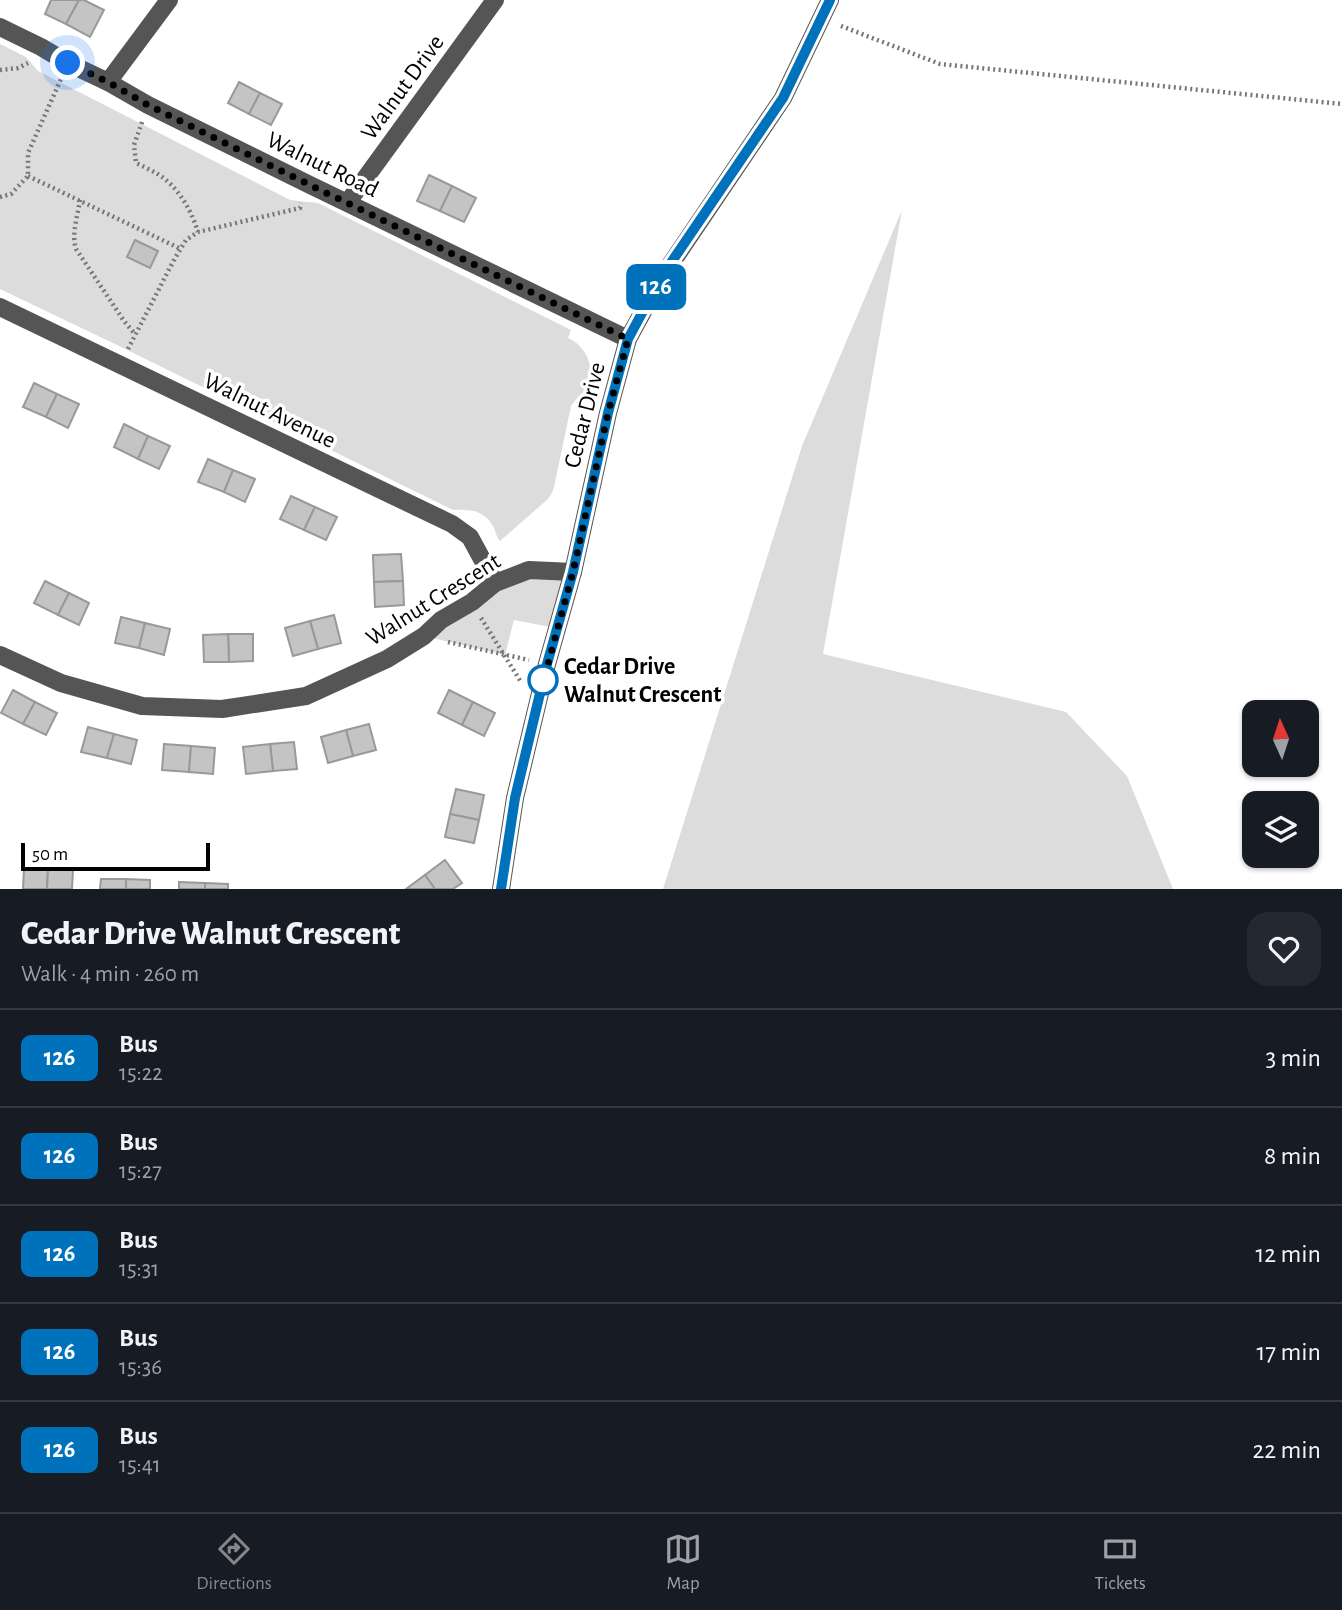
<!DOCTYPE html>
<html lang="en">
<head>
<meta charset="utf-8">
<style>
  body { margin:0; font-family:"Alegreya Sans",sans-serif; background:#242831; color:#f1f3f6; height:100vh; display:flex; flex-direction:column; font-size:26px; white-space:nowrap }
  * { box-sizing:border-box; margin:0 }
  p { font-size:23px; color:#9ea1a6 }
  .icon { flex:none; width:38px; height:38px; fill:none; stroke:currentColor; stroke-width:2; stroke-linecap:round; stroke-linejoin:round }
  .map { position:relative; height:889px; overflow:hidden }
  .panel { display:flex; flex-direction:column; background:#171b24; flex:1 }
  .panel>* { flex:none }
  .badge { padding:0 14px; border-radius:10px; font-size:24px; line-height:46px }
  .needle { width:46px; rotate:357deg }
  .buttons { position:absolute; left:1242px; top:700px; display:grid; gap:14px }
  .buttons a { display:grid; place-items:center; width:77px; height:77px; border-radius:14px; background:#171b24; box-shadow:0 2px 5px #0004; font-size:35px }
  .scale { position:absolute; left:21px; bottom:18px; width:189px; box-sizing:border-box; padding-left:7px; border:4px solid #000; border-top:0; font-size:19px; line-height:24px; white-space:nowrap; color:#000; -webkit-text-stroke:5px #fff; paint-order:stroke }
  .you { position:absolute; width:35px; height:35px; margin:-18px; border:5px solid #fff; border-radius:50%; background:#1a73e8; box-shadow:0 0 0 10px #1a73e833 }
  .map>.badge { position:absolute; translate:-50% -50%; box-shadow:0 0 0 4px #fff }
  .round { display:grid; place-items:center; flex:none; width:74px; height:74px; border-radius:21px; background:#242831 }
  .overview { display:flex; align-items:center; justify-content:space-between; height:119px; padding:0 21px }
  h1 { font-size:33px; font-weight:800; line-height:52px }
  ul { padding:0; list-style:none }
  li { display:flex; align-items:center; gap:21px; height:98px; padding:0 21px; border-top:2px solid #363941 }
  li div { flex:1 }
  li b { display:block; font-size:26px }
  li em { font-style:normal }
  li .badge { min-width:77px; font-weight:700; text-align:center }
  .tab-bar { display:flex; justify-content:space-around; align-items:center; height:98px; border-top:2px solid #363941; background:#171b24; font-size:19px; color:#9ea1a6 }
  .tab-bar a { display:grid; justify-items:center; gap:4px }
  .tab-bar .active { color:#858687 }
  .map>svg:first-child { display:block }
  .green { fill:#dcdcdc }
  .building { fill:#c4c4c4; stroke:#999; stroke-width:2 }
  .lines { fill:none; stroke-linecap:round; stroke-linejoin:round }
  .path { stroke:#777; stroke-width:4.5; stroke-dasharray:2 3.5; stroke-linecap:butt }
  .minor { stroke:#555; stroke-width:18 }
  .line-casing { stroke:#fff; stroke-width:16 }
  .line { stroke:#0072bc; stroke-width:10 }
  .walk { stroke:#000; stroke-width:7; stroke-dasharray:0 12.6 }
  .stop-dot { fill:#fff; stroke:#0072bc; stroke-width:3.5 }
  .labels { text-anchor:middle; stroke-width:7; stroke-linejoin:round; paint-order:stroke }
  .street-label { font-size:24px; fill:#000; stroke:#fff }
  .stop-label { font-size:24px; font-weight:bold; fill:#000; stroke:#fff; text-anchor:start }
</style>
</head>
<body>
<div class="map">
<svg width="1342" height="889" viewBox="0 0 1342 889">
  <rect width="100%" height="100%" fill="#fff"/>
  <!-- green -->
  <g class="green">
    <path d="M 0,44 L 26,57 L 38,71 L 290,200 L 318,203 L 571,330 L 568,338 C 585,345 596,367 588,385 C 584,394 576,398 571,406 L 554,487 L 552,493 L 548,499 L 500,541 C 496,536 496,532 493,526 C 484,510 469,509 453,510 L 117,345 L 0,289 Z"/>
    <polygon points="902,210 823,654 1066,712 1127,776 1173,889 663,889 802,446"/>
    <polygon points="573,572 556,628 514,620 505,655 424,636 495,583"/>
  </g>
  <!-- building -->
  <g class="building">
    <polygon points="51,0 79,0 66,24 45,14"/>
    <polygon points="79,0 84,0 104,10 90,37 66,24"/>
    <polygon points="239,82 260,93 249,114 228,103"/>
    <polygon points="260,93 282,104 271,125 249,114"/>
    <polygon points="429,175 452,186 440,211 417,201"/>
    <polygon points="452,186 476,198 464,222 440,211"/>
    <polygon points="135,240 158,251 150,268 127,257"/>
    <polygon points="34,383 57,394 46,417 23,407"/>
    <polygon points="57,394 79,404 68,428 46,417"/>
    <polygon points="124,424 148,436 138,459 114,447"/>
    <polygon points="148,436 170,446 159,469 138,459"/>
    <polygon points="208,459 233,470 224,492 198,482"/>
    <polygon points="233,470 255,479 245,502 224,492"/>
    <polygon points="291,496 315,507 304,530 280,519"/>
    <polygon points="315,507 337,517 326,540 304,530"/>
    <polygon points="401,554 403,581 374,582 373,555"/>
    <polygon points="45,581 69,593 58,615 34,603"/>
    <polygon points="403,581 404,605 375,607 374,582"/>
    <polygon points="69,593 89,603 79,625 58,615"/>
    <polygon points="334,615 341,643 318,649 310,621"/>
    <polygon points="121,617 145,623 139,648 115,643"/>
    <polygon points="310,621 318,649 293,656 285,628"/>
    <polygon points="145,623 170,629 164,655 139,648"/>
    <polygon points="228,634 253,634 253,661 229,662"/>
    <polygon points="228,634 229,662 204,662 203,635"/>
    <polygon points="13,690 35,702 23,724 1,713"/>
    <polygon points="449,690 473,702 462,725 438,713"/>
    <polygon points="35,702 57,713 46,735 23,724"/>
    <polygon points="473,702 495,713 484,736 462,725"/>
    <polygon points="369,724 376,750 353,756 346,730"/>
    <polygon points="88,727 114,734 107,758 81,752"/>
    <polygon points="346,730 353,756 328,763 321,737"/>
    <polygon points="114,734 137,740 131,764 107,758"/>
    <polygon points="294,742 297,769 273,771 270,744"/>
    <polygon points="164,744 191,746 189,772 162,770"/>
    <polygon points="270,744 273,771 246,774 243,747"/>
    <polygon points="191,746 215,748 213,774 189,772"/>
    <polygon points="456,789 484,795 479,820 450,814"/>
    <polygon points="450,814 479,820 474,843 445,837"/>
    <polygon points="445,860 462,883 453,889 435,889 425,875"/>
    <polygon points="24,869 48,869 47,889 23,889"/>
    <polygon points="48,869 73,870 72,889 47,889"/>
    <polygon points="425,875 435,889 406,889"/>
    <polygon points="101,879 126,879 126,889 100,889"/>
    <polygon points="126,879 150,880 150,889 126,889"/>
    <polygon points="179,882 205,883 205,889 179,889"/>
    <polygon points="205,883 228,884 228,889 205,889"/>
  </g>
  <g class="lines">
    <!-- path -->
    <g class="path">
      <polyline points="841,26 940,64 1342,104"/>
      <polyline points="0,70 18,68 28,63"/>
      <path d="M 142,122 L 134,145 L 136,163 C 143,166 150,170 156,173 C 177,185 191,209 198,232"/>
      <polyline points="28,176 181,249"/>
      <polyline points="0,197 11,194 28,176 28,153 61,79"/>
      <path d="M 80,200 C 78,215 71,234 76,249 L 124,321 L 135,334"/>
      <polyline points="128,349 175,258 186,240 198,232 300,208 301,203"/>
      <polyline points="481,618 521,682"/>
      <polyline points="448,642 529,660"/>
    </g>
    <!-- minor -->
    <g class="minor">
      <polyline points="0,27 41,47 68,63 108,82 148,105 308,184 628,339"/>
      <polyline points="108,82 169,0"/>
      <polyline points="348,202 495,0"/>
      <polyline points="0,307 452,524 470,537 495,583"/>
      <polyline points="0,655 61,683 142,706 222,709 306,696 387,659 424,636 441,620 472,602 495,583 529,570 573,572"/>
      <polyline points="501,889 515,798 547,664 573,572 608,413 628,339 662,277 783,98 830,0"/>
    </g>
  </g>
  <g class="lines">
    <!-- line casing -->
    <g class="line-casing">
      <polyline id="line" points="501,889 515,798 547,664 573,572 608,413 628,339 662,276 783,98 830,0"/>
    </g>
    <!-- line -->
    <use href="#line" class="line"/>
    <!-- walk -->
    <polyline class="walk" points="68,63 108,82 148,105 308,184 628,339 608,413 573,572 542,686 543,680"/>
  </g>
  <!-- markers -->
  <circle class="stop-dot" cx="543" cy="680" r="14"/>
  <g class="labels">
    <!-- street labels -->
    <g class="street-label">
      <text transform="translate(402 87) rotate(-54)" y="8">Walnut Drive</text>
      <text transform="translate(323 164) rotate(26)" y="8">Walnut Road</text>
      <text transform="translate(270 410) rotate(26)" y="8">Walnut Avenue</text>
      <text transform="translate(584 415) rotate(-76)" y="8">Cedar Drive</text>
      <text transform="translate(433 599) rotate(-32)" y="8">Walnut Crescent</text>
    </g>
    <!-- stop labels -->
    <g class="stop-label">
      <text x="564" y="674">Cedar Drive<tspan x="564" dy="28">Walnut Crescent</tspan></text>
    </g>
  </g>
</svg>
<div class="buttons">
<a><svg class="needle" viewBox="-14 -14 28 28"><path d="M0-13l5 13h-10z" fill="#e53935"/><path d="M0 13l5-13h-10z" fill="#9ea1a6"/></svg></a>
<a><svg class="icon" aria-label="layers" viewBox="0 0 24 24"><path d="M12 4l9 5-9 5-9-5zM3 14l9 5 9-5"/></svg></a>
</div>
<div class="scale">50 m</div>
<div class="you" style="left:68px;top:63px"></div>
<b class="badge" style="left:656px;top:287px;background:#0072bc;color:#fff">126</b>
</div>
<section class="panel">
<div class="overview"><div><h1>Cedar Drive Walnut Crescent</h1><p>Walk · 4 min · 260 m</p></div><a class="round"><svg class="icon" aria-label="heart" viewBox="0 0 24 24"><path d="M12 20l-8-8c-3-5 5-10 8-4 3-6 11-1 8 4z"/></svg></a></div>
<ul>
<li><span class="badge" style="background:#0072bc;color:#fff">126</span><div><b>Bus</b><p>15:22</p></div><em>3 min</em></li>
<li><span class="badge" style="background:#0072bc;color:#fff">126</span><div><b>Bus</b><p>15:27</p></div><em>8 min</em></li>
<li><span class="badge" style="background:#0072bc;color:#fff">126</span><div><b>Bus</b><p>15:31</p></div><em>12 min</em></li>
<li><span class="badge" style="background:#0072bc;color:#fff">126</span><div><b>Bus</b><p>15:36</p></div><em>17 min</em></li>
<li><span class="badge" style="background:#0072bc;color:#fff">126</span><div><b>Bus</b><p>15:41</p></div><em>22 min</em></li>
</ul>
</section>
<nav class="tab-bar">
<a class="active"><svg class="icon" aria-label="directions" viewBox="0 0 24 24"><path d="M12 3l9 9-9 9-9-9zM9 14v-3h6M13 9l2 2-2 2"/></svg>Directions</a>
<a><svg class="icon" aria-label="map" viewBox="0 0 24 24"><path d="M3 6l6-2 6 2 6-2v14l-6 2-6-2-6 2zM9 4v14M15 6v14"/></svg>Map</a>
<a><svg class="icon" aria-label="tickets" viewBox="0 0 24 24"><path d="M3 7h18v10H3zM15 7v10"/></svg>Tickets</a>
</nav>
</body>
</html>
